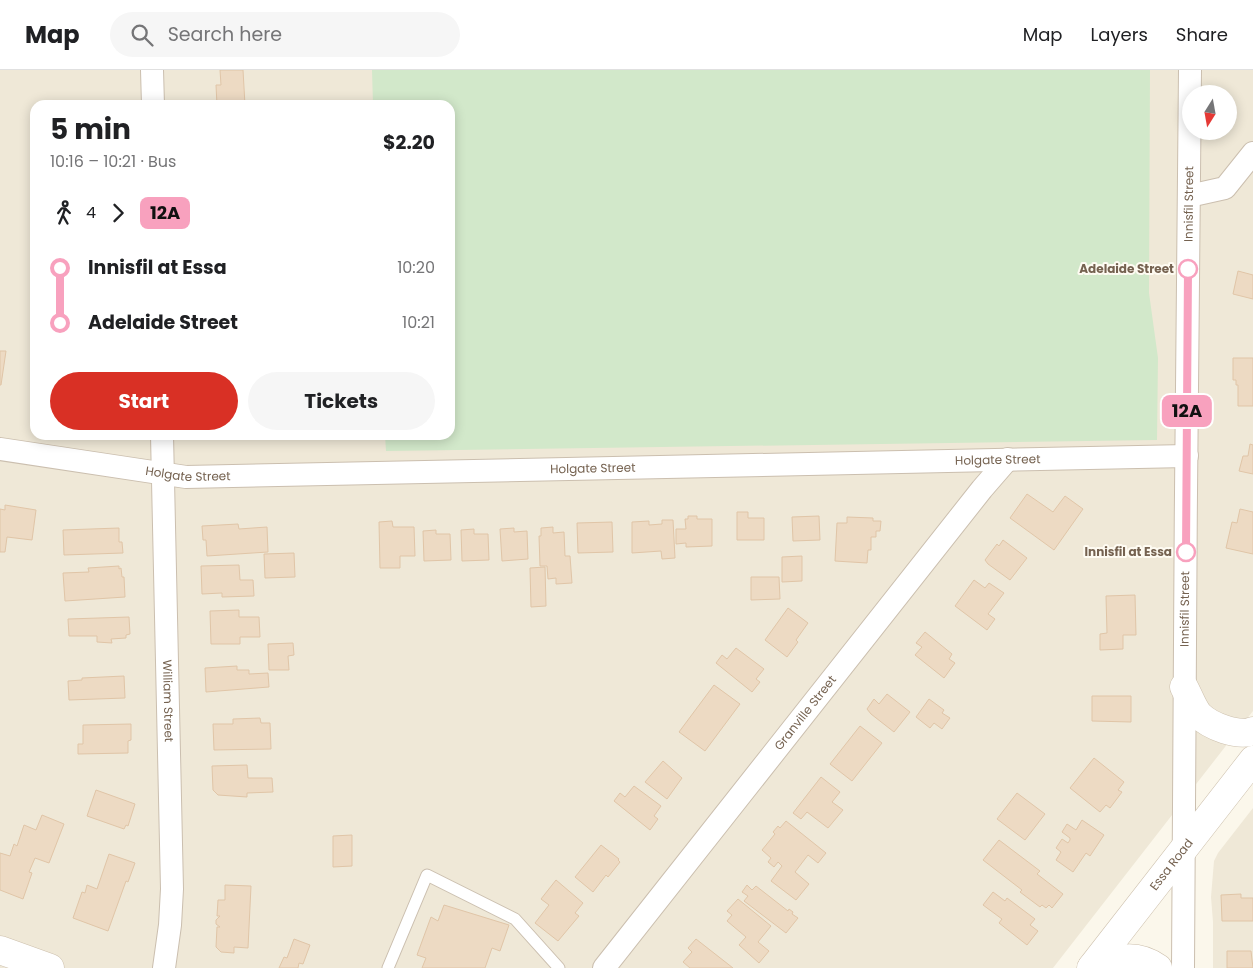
<!DOCTYPE html>
<html lang="en">
<head>
<meta charset="utf-8">
<style>
  body { margin:0; font-family:Poppins,sans-serif; background:#f6f6f6; color:#202124; height:100vh; display:flex; flex-direction:column; font-size:19px; white-space:nowrap }
  * { box-sizing:border-box; margin:0 }
  p { font-size:16px; color:#757577 }
  .icon { flex:none; width:28px; height:28px; fill:none; stroke:currentColor; stroke-width:2; stroke-linecap:round; stroke-linejoin:round }
  .map { position:relative; flex:1; overflow:hidden }
  .details { position:absolute; left:30px; top:30px; width:425px; height:340px; display:flex; flex-direction:column; background:#fff; border-radius:15px; box-shadow:0 2px 12px #0003 }
  .details>* { flex:none }
  .badge { padding:0 10px; border-radius:8px; font-size:18px; line-height:32px }
  .needle { width:32px; rotate:191deg }
  .fabs { position:absolute; left:1182px; top:15px; display:grid; gap:10px }
  .fabs a { display:grid; place-items:center; width:55px; height:55px; border-radius:50%; background:#fff; box-shadow:0 2px 12px #0003; font-size:25px }
  .map>.badge { position:absolute; translate:-50% -50%; box-shadow:0 0 0 2px #fff }
  .legs { display:flex; align-items:center; gap:8px; height:55px; padding:0 20px; font-size:16px }
  .legs p { margin-inline-start:auto }
  .head { display:flex; align-items:center; justify-content:space-between; height:85px; padding:0 20px }
  h1 { font-size:28px; font-weight:700; line-height:38px }
  .primary-button { display:flex; gap:10px; margin-top:auto; padding:10px 20px }
  .primary-button a { flex:1; height:58px; border-radius:30px; background:#d93025; color:#fff; font-size:20px; font-weight:700; line-height:58px; text-align:center }
  .primary-button a+a { background:#f6f6f6; color:#202124 }
  ul { padding:0 20px; list-style:none }
  li { display:flex; align-items:center; gap:18px; height:55px; font-size:19px }
  li i { display:grid; place-items:center; width:8px; height:100%; margin:0 6px; background:currentColor }
  li i::after { content:''; width:12px; height:12px; margin:-6px; border:4px solid; border-radius:50%; background:#fff }
  li p { margin-inline-start:auto }
  li:first-child i { background:linear-gradient(#0000 50%,currentColor 0) }
  li:last-child i { background:linear-gradient(currentColor 50%,#0000 0) }
  header { display:flex; align-items:center; gap:30px; box-sizing:border-box; height:70px; padding:0 25px; background:#fff; border-bottom:1px solid #e0e0e0 }
  header strong { font-size:24px }
  nav { display:flex; gap:28px; margin-inline-start:auto; font-size:18px }
  .search { width:350px; height:45px; background:#f6f6f6; display:flex; align-items:center; gap:12px; box-sizing:border-box; padding:0 18px; border-radius:28px; color:#757577; font-size:19px }
  .map>svg:first-child { display:block }
  .residential { fill:#efe8d7; fill-rule:evenodd }
  .green { fill:#d2e8ca }
  .building { fill:#eddac3; stroke:#e0c5a7 }
  .lines { fill:none; stroke-linecap:round; stroke-linejoin:round }
  .lane-casing { stroke:#cbbfaf; stroke-width:13 }
  .street-casing { stroke:#cbbfaf; stroke-width:24 }
  .secondary-casing { stroke:#cdc0ad; stroke-width:29 }
  .lane { stroke:#fff; stroke-width:11 }
  .street { stroke:#fff; stroke-width:22 }
  .secondary { stroke:#fff; stroke-width:28 }
  .line-1-casing { stroke:#fff; stroke-width:11 }
  .line-1 { stroke:#f8a1be; stroke-width:8 }
  .stop-1-dot { fill:#fff; stroke:#f8a1be; stroke-width:2.5 }
  .labels { text-anchor:middle; stroke-width:4; stroke-linejoin:round; paint-order:stroke }
  .street-label { font-size:12px; fill:#756250; stroke:#fefbf2 }
  .stop-label { font-size:12px; font-weight:bold; fill:#756250; stroke:#fefbf2; text-anchor:end }
</style>
</head>
<body>
<header>
<strong>Map</strong>
<div class="search"><svg class="icon" aria-label="search" viewBox="0 0 24 24"><circle cx="10" cy="10" r="6"/><path d="M15 15l6 6"/></svg>Search here</div>
<nav><a>Map</a><a>Layers</a><a>Share</a></nav>
</header>
<div class="map">
<svg width="1253" height="898" viewBox="0 0 1253 898">
  <rect width="100%" height="100%" fill="#fbf7eb"/>
  <!-- residential -->
  <g class="residential">
    <path d="M 0,0 L 1253,0 L 1253,641 L 1053,898 L 0,898 ZM 1191,24 L 1229,24 L 1229,61 L 1191,61 ZM 35,35 L 450,35 L 450,365 L 35,365 Z"/>
    <polygon points="1253,738 1253,898 1213,898 1213,852 1211,827 1214,791 1218,783"/>
  </g>
  <!-- green -->
  <polygon class="green" points="372,0 1150,0 1149,223 1158,288 1157,370 386,381 385,365 450,365 450,35 373,35"/>
  <!-- building -->
  <g class="building">
    <polygon points="220,0 243,0 245,35 217,35 216,15 221,15"/>
    <polygon points="1238,201 1253,205 1253,229 1233,224"/>
    <polygon points="0,281 6,281 1,315 0,315"/>
    <polygon points="1233,288 1253,288 1253,336 1238,336 1238,315 1236,315 1236,310 1233,310"/>
    <polygon points="1250,374 1253,375 1253,404 1239,401 1243,386 1248,386"/>
    <polygon points="1027,424 1053,442 1065,426 1083,439 1054,480 1010,448"/>
    <polygon points="5,435 36,440 32,470 7,467 5,482 0,482 0,439 5,440"/>
    <polygon points="1240,439 1253,442 1253,484 1226,478 1232,452 1237,453"/>
    <polygon points="737,442 748,442 748,448 764,448 764,470 737,470"/>
    <polygon points="688,446 697,446 697,449 712,449 712,476 686,477 686,473 676,474 676,459 686,459 685,449 688,449"/>
    <polygon points="819,446 820,470 793,471 792,447"/>
    <polygon points="847,447 873,448 873,451 881,451 880,461 876,461 876,467 871,467 871,480 868,480 867,493 835,491 837,453 847,453"/>
    <polygon points="662,450 673,450 675,488 662,489 661,481 632,483 632,452 649,451 649,455 662,454"/>
    <polygon points="392,451 393,457 414,457 415,486 400,486 400,498 380,498 379,452"/>
    <polygon points="612,452 613,482 578,483 577,453"/>
    <polygon points="238,454 239,459 267,457 268,482 207,486 206,470 203,470 202,456"/>
    <polygon points="553,457 553,463 564,462 565,486 570,486 572,513 556,514 556,508 548,509 547,496 540,496 539,466 541,466 541,458"/>
    <polygon points="119,458 119,472 122,472 123,483 64,485 63,460"/>
    <polygon points="514,458 514,462 527,461 528,489 502,491 500,459"/>
    <polygon points="474,459 474,464 488,464 489,490 462,491 461,460"/>
    <polygon points="436,460 436,464 450,464 451,490 424,491 423,461"/>
    <polygon points="1003,470 1027,488 1010,510 988,494 985,490 997,474 999,476"/>
    <polygon points="294,483 295,507 265,508 264,484"/>
    <polygon points="802,486 802,511 782,512 782,487"/>
    <polygon points="239,495 240,510 253,510 254,526 222,527 222,523 202,524 201,496"/>
    <polygon points="119,496 119,499 121,498 122,507 124,507 125,527 65,531 63,503 89,502 88,498"/>
    <polygon points="545,497 546,536 531,537 530,498"/>
    <polygon points="751,507 779,507 780,529 751,530"/>
    <polygon points="974,510 985,518 989,513 1004,523 988,544 995,549 987,560 955,536"/>
    <polygon points="1135,525 1136,565 1123,565 1123,579 1100,580 1100,564 1107,563 1106,526"/>
    <polygon points="788,538 808,553 796,570 798,572 787,587 765,570"/>
    <polygon points="239,540 239,547 259,547 260,567 240,567 240,574 211,574 210,541"/>
    <polygon points="129,547 130,564 126,565 126,568 111,569 112,573 97,572 97,566 69,566 68,549"/>
    <polygon points="925,562 952,584 949,589 955,593 944,608 915,585 922,577 916,573"/>
    <polygon points="293,573 294,585 288,586 289,600 269,600 268,574"/>
    <polygon points="736,578 764,599 756,609 760,612 752,622 716,593 722,585 727,589"/>
    <polygon points="237,596 237,600 249,600 249,604 268,603 269,617 206,622 205,598"/>
    <polygon points="124,606 125,628 69,630 68,611 82,610 82,608"/>
    <polygon points="714,615 740,634 705,681 679,662"/>
    <polygon points="887,624 910,642 894,662 871,644 867,639 874,629 879,634"/>
    <polygon points="1092,626 1131,626 1131,652 1092,651"/>
    <polygon points="929,629 944,640 942,643 950,648 942,659 934,653 930,658 916,647"/>
    <polygon points="260,648 261,653 270,653 271,679 214,680 213,654 233,654 233,649"/>
    <polygon points="131,654 131,670 128,671 128,683 78,684 78,674 83,674 83,655"/>
    <polygon points="860,656 882,673 852,711 830,694"/>
    <polygon points="1094,688 1124,712 1118,720 1122,722 1110,738 1106,735 1100,742 1070,718"/>
    <polygon points="663,691 682,708 667,729 645,712"/>
    <polygon points="247,695 248,708 272,708 273,722 247,723 247,727 218,725 213,720 212,696"/>
    <polygon points="821,707 840,722 832,732 843,740 828,758 807,742 801,749 793,743"/>
    <polygon points="634,716 661,736 654,746 658,749 650,760 614,731 620,723 625,727"/>
    <polygon points="96,720 135,734 128,756 126,755 124,759 87,746"/>
    <polygon points="1017,723 1045,744 1025,770 997,749"/>
    <polygon points="42,745 64,754 49,793 35,788 29,802 32,803 23,829 0,820 0,783 10,786 14,774 17,776 24,755 36,760"/>
    <polygon points="1082,750 1104,765 1090,786 1086,783 1073,802 1056,790 1061,782 1056,778 1062,769 1068,773 1070,770 1070,768 1062,762 1067,754 1076,760"/>
    <polygon points="786,751 826,783 818,793 808,785 795,802 809,814 796,830 771,811 782,796 778,792 774,797 768,792 771,788 762,780 775,764 773,762 778,756 780,758"/>
    <polygon points="352,765 352,796 333,797 333,766"/>
    <polygon points="999,770 1040,801 1037,804 1063,824 1052,838 1049,835 1046,838 1042,835 1040,837 1020,822 1022,820 983,790"/>
    <polygon points="601,775 619,789 618,790 620,792 608,807 606,805 593,822 575,807"/>
    <polygon points="109,784 135,793 128,812 126,811 108,861 73,848 82,822 85,823 87,815 97,819"/>
    <polygon points="556,810 583,833 575,843 579,846 558,871 535,853 549,835 541,829"/>
    <polygon points="225,815 251,816 248,878 234,877 234,883 221,882 216,877 217,857 220,857 216,854 216,850 220,846 217,846 218,830 225,830"/>
    <polygon points="747,815 752,820 756,816 788,841 789,839 793,842 792,844 798,848 786,863 744,831 748,826 742,822"/>
    <polygon points="993,822 1005,831 1007,828 1035,849 1030,855 1038,861 1027,875 999,853 1002,849 983,835"/>
    <polygon points="1241,824 1241,828 1253,828 1253,851 1222,851 1221,825"/>
    <polygon points="738,829 771,856 758,872 769,881 759,893 739,875 746,867 727,851 732,845 727,841"/>
    <polygon points="444,835 509,855 500,881 492,878 485,898 422,898 426,888 417,885 431,847 438,851"/>
    <polygon points="294,869 310,875 303,894 299,893 298,898 279,898 284,887 287,888"/>
    <polygon points="696,869 733,898 690,898 683,892 692,882 688,878"/>
    <polygon points="1227,881 1251,881 1253,898 1227,898"/>
  </g>
  <g class="lines">
    <!-- lane casing -->
    <g class="lane-casing">
      <polyline id="lane" points="388,898 427,805 515,849 559,898"/>
    </g>
    <!-- street casing -->
    <g class="street-casing">
      <g id="street">
        <polyline points="152,0 153,35"/>
        <polyline points="1189,126 1225,118 1253,83"/>
        <path id="s1" d="M 162,365 L 172,819 L 170,855 L 164,898"/>
        <path id="s2" d="M 0,379 L 186,407 L 1187,386"/>
        <path id="s3" d="M 604,898 L 982,419 L 1008,389"/>
        <path id="s4" d="M 1183,898 C 1183,599 1188,299 1190,0"/>
      </g>
    </g>
    <!-- secondary casing -->
    <g class="secondary-casing">
      <g id="secondary">
        <path d="M 1184,617 C 1189,626 1193,638 1199,645 C 1210,656 1238,667 1253,661"/>
        <polyline points="0,880 50,898"/>
        <path d="M 1092,897 C 1117,889 1135,882 1158,898"/>
        <path id="s5" d="M 1091,898 L 1253,690"/>
      </g>
    </g>
    <!-- lane -->
    <use href="#lane" class="lane"/>
    <!-- street -->
    <use href="#street" class="street"/>
    <!-- secondary -->
    <use href="#secondary" class="secondary"/>
  </g>
  <g class="lines">
    <!-- line-1 casing -->
    <g class="line-1-casing">
      <polyline id="line-1" points="1186,482 1188,199"/>
    </g>
    <!-- line-1 -->
    <use href="#line-1" class="line-1"/>
  </g>
  <!-- markers -->
  <g class="stop-1-dot">
    <circle cx="1188" cy="199" r="9"/>
    <circle cx="1186" cy="482" r="9"/>
  </g>
  <g class="labels">
    <!-- street labels -->
    <g class="street-label">
      <text dy="4" stroke="none"><textPath href="#s4" startOffset="764">Innisfil Street</textPath></text>
      <text dy="4" stroke="none"><textPath href="#s2" startOffset="1000">Holgate Street</textPath></text>
      <text dy="4" stroke="none"><textPath href="#s2" startOffset="595">Holgate Street</textPath></text>
      <text dy="4" stroke="none"><textPath href="#s2" startOffset="190">Holgate Street</textPath></text>
      <text dy="4" stroke="none"><textPath href="#s4" startOffset="359">Innisfil Street</textPath></text>
      <text dy="4" stroke="none"><textPath href="#s1" startOffset="266">William Street</textPath></text>
      <text dy="4" stroke="none"><textPath href="#s3" startOffset="325">Granville Street</textPath></text>
      <text dy="4" stroke="none"><textPath href="#s5" startOffset="131">Essa Road</textPath></text>
    </g>
    <!-- stop labels -->
    <g class="stop-label">
      <text x="1174" y="203">Adelaide Street</text>
      <text x="1172" y="486">Innisfil at Essa</text>
    </g>
  </g>
</svg>
<div class="fabs">
<a><svg class="needle" viewBox="-14 -14 28 28"><path d="M0-13l5 13h-10z" fill="#e53935"/><path d="M0 13l5-13h-10z" fill="#757577"/></svg></a>
</div>
<b class="badge" style="left:1187px;top:341px;background:#f8a1be;color:#111">12A</b>
<section class="details">
<div class="head"><div><h1>5 min</h1><p>10:16 – 10:21 · Bus</p></div><b>$2.20</b></div>
<div class="legs"><svg class="icon" aria-label="walk" viewBox="0 0 24 24"><circle cx="13" cy="4" r="2"/><path d="M13 8l-2 6 4 7M11 14l-3 7M7 12l3-4h3l4 4"/></svg>4<svg class="icon" aria-label="forward" viewBox="0 0 24 24"><path d="M9 5l7 7-7 7"/></svg><b class="badge" style="background:#f8a1be;color:#111">12A</b></div>
<ul>
<li><i style="color:#f8a1be"></i><b>Innisfil at Essa</b><p>10:20</p></li>
<li><i style="color:#f8a1be"></i><b>Adelaide Street</b><p>10:21</p></li>
</ul>
<div class="primary-button"><a>Start</a><a>Tickets</a></div>
</section>
</div>
</body>
</html>
